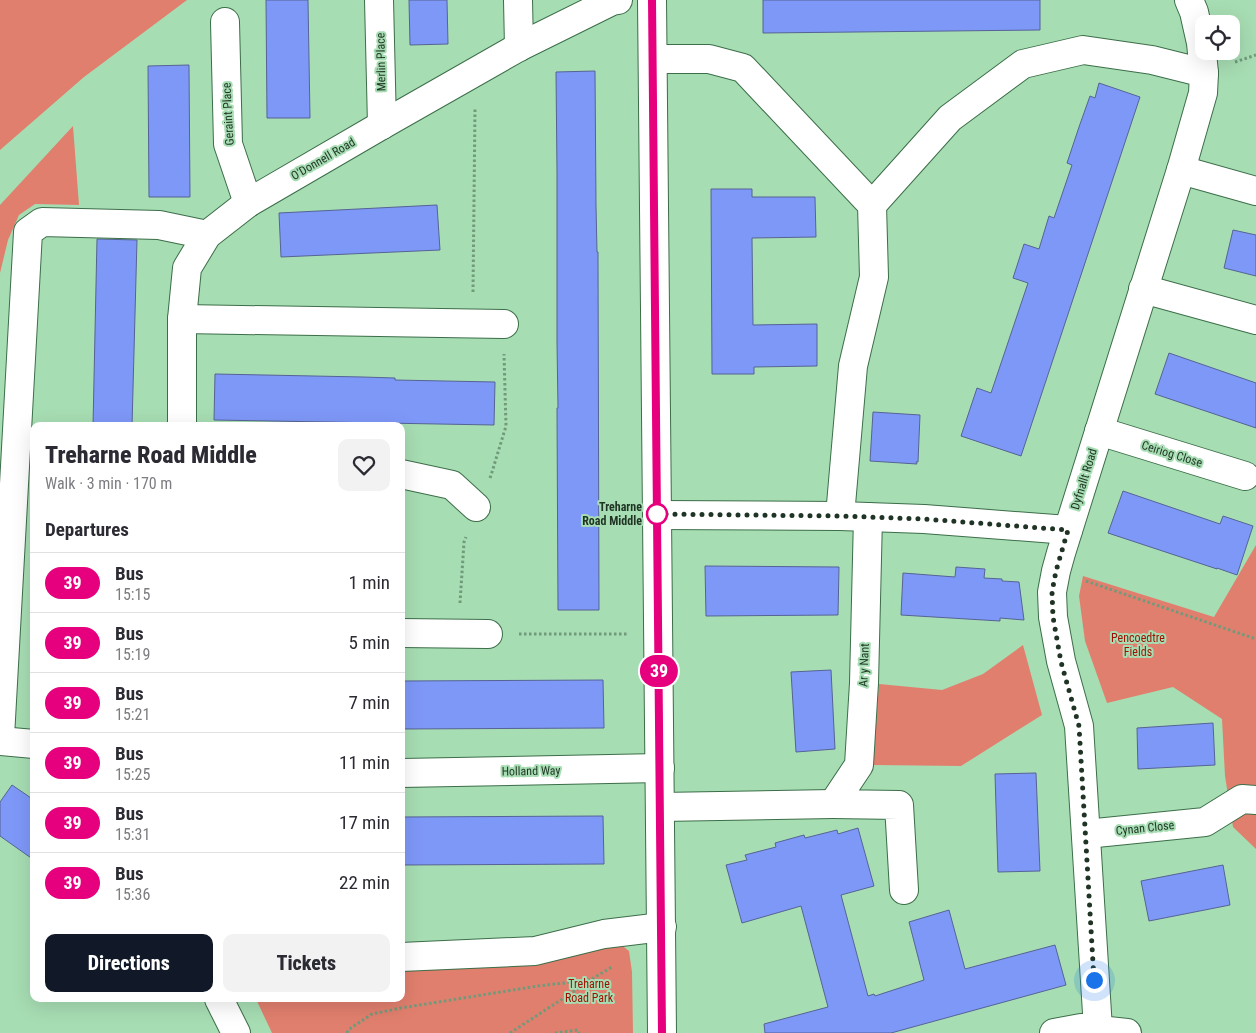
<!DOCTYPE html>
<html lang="en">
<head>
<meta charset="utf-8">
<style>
  body { margin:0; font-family:"Roboto Condensed",sans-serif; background:#f2f2f3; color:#2b2b33; height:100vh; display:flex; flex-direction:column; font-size:19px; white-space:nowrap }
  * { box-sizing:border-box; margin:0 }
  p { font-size:16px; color:#7c7c81 }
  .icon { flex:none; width:28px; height:28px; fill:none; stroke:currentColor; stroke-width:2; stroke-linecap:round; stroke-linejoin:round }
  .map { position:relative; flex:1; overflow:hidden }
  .side { position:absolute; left:30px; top:422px; width:375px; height:580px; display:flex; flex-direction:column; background:#fff; border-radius:10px; box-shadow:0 5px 20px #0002 }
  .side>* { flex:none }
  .badge { padding:0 10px; border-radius:16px; font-size:18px; line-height:32px }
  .controls { position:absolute; left:1195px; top:15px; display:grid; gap:10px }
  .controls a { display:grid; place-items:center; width:45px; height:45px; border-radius:10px; background:#fff; box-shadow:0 5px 20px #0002; font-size:25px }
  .you { position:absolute; width:25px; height:25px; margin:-12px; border:4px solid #fff; border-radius:50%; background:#1a73e8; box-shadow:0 0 0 8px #1a73e833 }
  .map>.badge { position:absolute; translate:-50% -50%; box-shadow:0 0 0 2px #fff }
  h2 { padding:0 15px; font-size:19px; line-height:45px }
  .round { display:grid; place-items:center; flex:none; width:52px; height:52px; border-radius:10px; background:#f2f2f3 }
  .summary { display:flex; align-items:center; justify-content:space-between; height:85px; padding:0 15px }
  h1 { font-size:24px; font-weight:800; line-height:38px }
  .action { display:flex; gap:10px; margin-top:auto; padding:10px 15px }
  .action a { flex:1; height:58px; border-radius:10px; background:#111827; color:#fff; font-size:20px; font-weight:800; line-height:58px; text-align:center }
  .action a+a { background:#f2f2f3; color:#2b2b33 }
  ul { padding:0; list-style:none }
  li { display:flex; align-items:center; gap:15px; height:60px; padding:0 15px; border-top:1px solid #e1e1e2 }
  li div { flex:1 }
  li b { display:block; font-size:19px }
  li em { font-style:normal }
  li .badge { min-width:55px; font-weight:700; text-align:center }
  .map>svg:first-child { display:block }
  .green { fill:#e17f6e }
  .building { fill:#7e98f8; stroke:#556395 }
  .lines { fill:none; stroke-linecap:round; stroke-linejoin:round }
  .minor-casing { stroke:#3c6e49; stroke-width:30 }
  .path { stroke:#719a7b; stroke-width:3; stroke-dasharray:2.5 2.5; stroke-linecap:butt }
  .minor { stroke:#fff; stroke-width:28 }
  .line-casing { stroke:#fff; stroke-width:11 }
  .line { stroke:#e6007e; stroke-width:8 }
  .walk { stroke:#1f3424; stroke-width:5; stroke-dasharray:0 9 }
  .stop-dot { fill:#fff; stroke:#e6007e; stroke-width:2.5 }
  .labels { text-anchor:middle; stroke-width:4; stroke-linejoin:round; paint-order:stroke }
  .street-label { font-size:12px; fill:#1f3424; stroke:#a7ddb3 }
  .stop-label { font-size:12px; font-weight:bold; fill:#1f3424; stroke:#a7ddb3; text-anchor:end }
  .park-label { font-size:12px; fill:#9c0f00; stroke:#a7ddb3 }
</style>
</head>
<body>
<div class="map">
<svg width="1256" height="1033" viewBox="0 0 1256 1033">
  <rect width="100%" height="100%" fill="#a7ddb3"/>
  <!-- green -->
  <g class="green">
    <polygon points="0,0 187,0 84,77 0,150"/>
    <polygon points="73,126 79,205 35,204 19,215 8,240 0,273 0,205"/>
    <polygon points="1256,545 1256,849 1233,827 1225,776 1222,719 1173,687 1107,703 1085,641 1079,596 1083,576 1214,617"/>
    <polygon points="1023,645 1042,715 961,766 873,765 879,684 942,690 983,674"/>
    <polygon points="619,943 629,951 632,972 633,1033 272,1033 256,999 401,999 401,962"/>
  </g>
  <!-- building -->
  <g class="building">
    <polygon points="266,0 308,0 310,118 267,118"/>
    <polygon points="409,0 447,0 448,44 410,45"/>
    <polygon points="763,0 1040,0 1040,30 763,33"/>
    <polygon points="189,65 190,197 149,197 148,66"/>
    <polygon points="595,71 596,206 597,252 598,252 599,610 558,610 557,408 558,408 557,343 557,172 556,72"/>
    <polygon points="1099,83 1140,97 1021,456 961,436 977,388 991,393 1028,283 1013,278 1024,244 1039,249 1049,216 1054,218 1072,165 1067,163 1079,127 1090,96 1095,98"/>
    <polygon points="711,189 752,189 752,197 815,197 816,237 752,238 753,325 817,324 817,366 754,367 754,374 712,374"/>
    <polygon points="437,205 440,250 281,257 279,213"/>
    <polygon points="1233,230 1256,235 1256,276 1224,268"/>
    <polygon points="97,239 137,240 132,426 93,426"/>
    <polygon points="1169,353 1256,383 1256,428 1155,394"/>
    <polygon points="215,374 363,377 395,378 395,380 495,382 494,425 214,420"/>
    <polygon points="873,412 920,415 918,462 916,462 917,464 870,461"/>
    <polygon points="1123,491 1220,524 1223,516 1253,526 1237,575 1217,568 1217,569 1108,533"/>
    <polygon points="705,566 839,567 838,615 706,616"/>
    <polygon points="956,567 985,569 984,578 1002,579 1002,581 1019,582 1024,620 1000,618 1000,621 901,615 903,573 955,577"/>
    <polygon points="831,670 835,749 796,752 791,672"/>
    <polygon points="603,680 604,728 401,729 401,681"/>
    <polygon points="1213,723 1215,765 1138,769 1137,728"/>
    <polygon points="1036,773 1040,871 998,872 995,774"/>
    <polygon points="12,785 34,800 34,860 0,836 0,802"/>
    <polygon points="603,816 604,864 401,865 401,817"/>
    <polygon points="858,828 874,886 841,895 868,996 874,994 875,996 924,980 909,922 949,910 965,969 1055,945 1066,985 891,1033 765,1033 764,1024 828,1007 801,906 742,923 726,865 747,860 745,855 776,847 775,843 804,835 805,838 837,830 838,834"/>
    <polygon points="1223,865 1230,905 1149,921 1141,881"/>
  </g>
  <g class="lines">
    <!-- minor casing -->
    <g class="minor-casing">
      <g id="minor">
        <polyline points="379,0 382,125"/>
        <polyline points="518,0 519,47"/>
        <polyline points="652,0 662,1033"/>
        <polyline points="225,22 228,144 248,203"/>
        <polyline points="653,59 709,59 743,68 872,205 874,277 853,366 840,516"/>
        <polyline points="1181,170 1256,191"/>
        <polyline points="872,205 950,118 1023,64 1083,50 1152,60 1204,73"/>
        <polyline points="1143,289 1256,320"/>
        <polyline points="182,319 504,324"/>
        <polyline points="182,426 182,319 187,268 207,235 248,203 382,125 519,47 612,1 618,0"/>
        <polyline points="1099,431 1245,476"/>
        <polyline points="401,474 452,485 476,507"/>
        <polyline points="657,515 840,516 924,519 1068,530"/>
        <polyline points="868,517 864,683 859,765 833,804 899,805 904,890"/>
        <polyline points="401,633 488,634"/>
        <polyline points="0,737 28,232 42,222 159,225 207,235"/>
        <polyline points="0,741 34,744"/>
        <polyline points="401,773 660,768"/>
        <polyline points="660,807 833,804"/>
        <polyline points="1086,834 1205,822 1242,799 1256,800"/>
        <polyline points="401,957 535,951 604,934 662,927"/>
        <polyline points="219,999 236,1033"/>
        <polyline points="1098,1029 1079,726 1061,661 1053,617 1052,592 1056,571 1061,553 1181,170 1203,93 1204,73 1201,43 1194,12 1189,0"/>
        <polyline points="1054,1033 1081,1028 1127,1033"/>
      </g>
    </g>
    <!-- path -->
    <g class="path">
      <polyline points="1235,62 1256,55"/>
      <polyline points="473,292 475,108"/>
      <polyline points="490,478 492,472 506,426 504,354"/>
      <polyline points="1086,581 1256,639"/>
      <polyline points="460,603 464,542 466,537"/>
      <polyline points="519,634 628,634"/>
      <polyline points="347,1033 348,1030 372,1014 401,1008 538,986 590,980 612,967"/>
      <polyline points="510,1033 590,981"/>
      <polyline points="555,1033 578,1030 579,1033"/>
    </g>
    <!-- minor -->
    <use href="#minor" class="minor"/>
  </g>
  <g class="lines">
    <!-- line casing -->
    <g class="line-casing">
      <polyline id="line" points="652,0 662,1033"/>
    </g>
    <!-- line -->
    <use href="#line" class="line"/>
    <!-- walk -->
    <polyline class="walk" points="657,514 840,516 924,519 1068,530 1056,571 1052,592 1053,617 1061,662 1079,726 1094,980"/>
  </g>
  <!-- markers -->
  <circle class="stop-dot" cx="657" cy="514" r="10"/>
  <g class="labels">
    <!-- street labels -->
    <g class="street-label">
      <text transform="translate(381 62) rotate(-91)" y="4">Merlin Place</text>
      <text transform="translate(228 114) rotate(-93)" y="4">Geraint Place</text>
      <text transform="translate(323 159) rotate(-30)" y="4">O'Donnell Road</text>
      <text transform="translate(1172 454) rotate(17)" y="4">Ceiriog Close</text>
      <text transform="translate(1084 479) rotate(-73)" y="4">Dyfnallt Road</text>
      <text transform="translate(864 665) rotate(-88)" y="4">Ar y Nant</text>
      <text transform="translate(531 771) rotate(-1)" y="4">Holland Way</text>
      <text transform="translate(1145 828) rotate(-6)" y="4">Cynan Close</text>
    </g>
    <!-- stop labels -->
    <g class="stop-label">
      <text x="642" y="511">Treharne<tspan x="642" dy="14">Road Middle</tspan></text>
    </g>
    <!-- park labels -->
    <g class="park-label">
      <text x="1138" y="642">Pencoedtre<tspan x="1138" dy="14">Fields</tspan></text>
      <text x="589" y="988">Treharne<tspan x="589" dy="14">Road Park</tspan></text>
    </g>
  </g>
</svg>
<div class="controls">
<a><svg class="icon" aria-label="locate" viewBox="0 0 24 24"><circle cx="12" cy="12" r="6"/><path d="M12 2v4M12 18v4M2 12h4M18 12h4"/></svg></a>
</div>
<div class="you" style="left:1094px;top:980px"></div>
<b class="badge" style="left:659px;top:671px;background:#e6007e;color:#fff">39</b>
<section class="side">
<div class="summary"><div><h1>Treharne Road Middle</h1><p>Walk · 3 min · 170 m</p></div><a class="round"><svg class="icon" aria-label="heart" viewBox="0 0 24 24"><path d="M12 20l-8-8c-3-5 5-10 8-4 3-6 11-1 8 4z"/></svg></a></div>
<h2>Departures</h2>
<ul>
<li><span class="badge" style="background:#e6007e;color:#fff">39</span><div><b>Bus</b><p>15:15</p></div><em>1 min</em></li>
<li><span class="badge" style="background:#e6007e;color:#fff">39</span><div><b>Bus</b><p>15:19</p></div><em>5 min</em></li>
<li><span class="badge" style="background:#e6007e;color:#fff">39</span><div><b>Bus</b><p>15:21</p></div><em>7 min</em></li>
<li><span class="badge" style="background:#e6007e;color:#fff">39</span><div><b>Bus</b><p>15:25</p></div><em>11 min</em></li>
<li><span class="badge" style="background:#e6007e;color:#fff">39</span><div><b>Bus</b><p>15:31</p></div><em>17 min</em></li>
<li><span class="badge" style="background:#e6007e;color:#fff">39</span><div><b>Bus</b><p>15:36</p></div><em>22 min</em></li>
</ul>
<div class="action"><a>Directions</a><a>Tickets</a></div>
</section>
</div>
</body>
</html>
